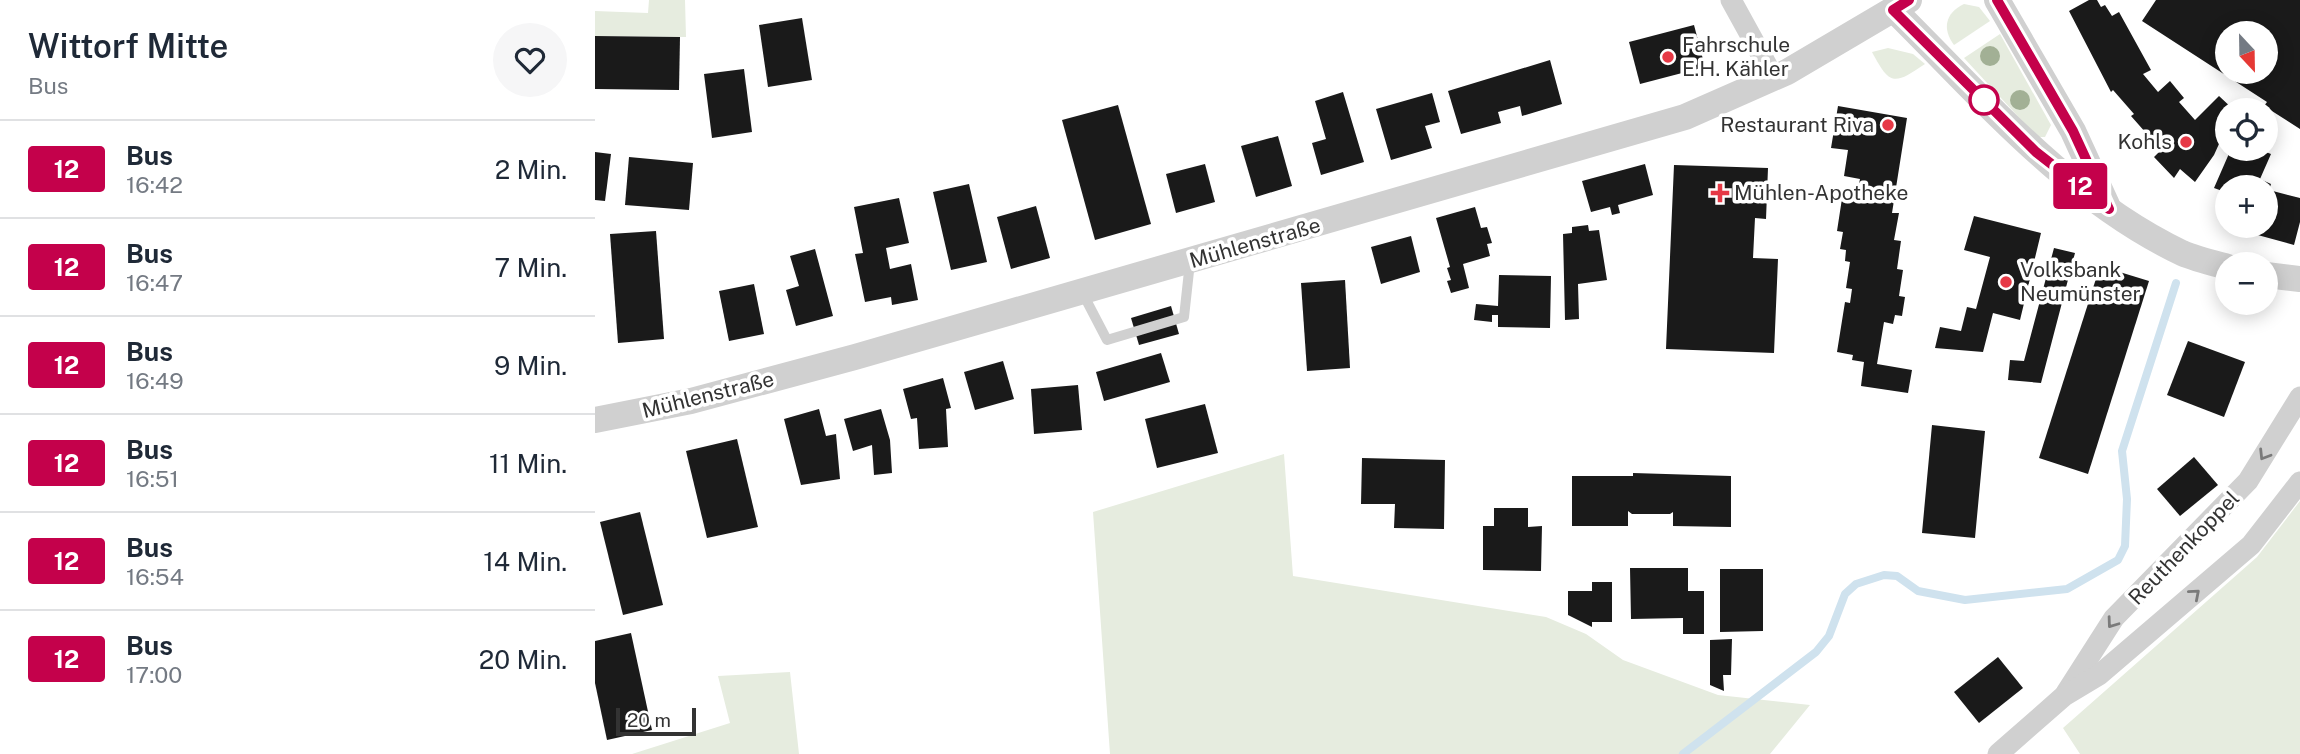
<!DOCTYPE html>
<html lang="de">
<head>
<meta charset="utf-8">
<style>
  body { margin:0; font-family:"Public Sans",sans-serif; background:#f6f6f7; color:#1f2937; height:100vh; display:flex; flex-direction:column; font-size:26px; white-space:nowrap }
  * { box-sizing:border-box; margin:0 }
  p { font-size:23px; color:#747a83 }
  .icon { flex:none; width:38px; height:38px; fill:none; stroke:currentColor; stroke-width:2; stroke-linecap:round; stroke-linejoin:round }
  .map { position:relative; flex:1; overflow:hidden }
  .sheet { display:flex; flex-direction:column; background:#fff; width:595px }
  .sheet>* { flex:none }
  .badge { padding:0 14px; border-radius:5px; font-size:24px; line-height:46px }
  .needle { width:46px; rotate:158deg }
  .fabs { position:absolute; left:1620px; top:21px; display:grid; gap:14px }
  .fabs a { display:grid; place-items:center; width:63px; height:63px; border-radius:50%; background:#fff; box-shadow:0 4px 18px #0003; font-size:35px }
  .scale { position:absolute; left:21px; bottom:18px; width:80px; box-sizing:border-box; padding-left:7px; border:4px solid #333; border-top:0; font-size:19px; line-height:24px; white-space:nowrap; color:#333; -webkit-text-stroke:5px #fff; paint-order:stroke }
  .map>.badge { position:absolute; translate:-50% -50%; box-shadow:0 0 0 4px #fff }
  .round { display:grid; place-items:center; flex:none; width:74px; height:74px; border-radius:37px; background:#f6f6f7 }
  .overview { display:flex; align-items:center; justify-content:space-between; height:119px; padding:0 28px }
  h1 { font-size:33px; font-weight:600; line-height:52px }
  ul { padding:0; list-style:none }
  li { display:flex; align-items:center; gap:21px; height:98px; padding:0 28px; border-top:2px solid #e0e1e3 }
  li div { flex:1 }
  li b { display:block; font-size:26px }
  li em { font-style:normal }
  li .badge { min-width:77px; font-weight:700; text-align:center }
  main { display:flex; flex:1; min-height:0 }
  .map>svg:first-child { display:block }
  .green { fill:#e6ecdf }
  .lines { fill:none; stroke-linecap:round; stroke-linejoin:round }
  .stream { stroke:#cfe2ee; stroke-width:8 }
  .building { fill:#1a1a1a; fill-rule:evenodd }
  .service { stroke:#d0d0d0; stroke-width:10 }
  .minor { stroke:#d0d0d0; stroke-width:21 }
  .tertiary { stroke:#d0d0d0; stroke-width:26 }
  .tree { fill:#a2b095 }
  .oneway { stroke:#7a7a7a }
  .line-casing { stroke:#fff; stroke-width:16 }
  .line { stroke:#c4014b; stroke-width:10 }
  .poi-dot { fill:#e63946; stroke:#fff; stroke-width:2.5 }
  .stop-dot { fill:#fff; stroke:#c4014b; stroke-width:3.5 }
  .labels { text-anchor:middle; stroke-width:7; stroke-linejoin:round; paint-order:stroke }
  .poi-label { font-size:21px; fill:#333; stroke:#fff; text-anchor:start }
  .street-label { font-size:21px; fill:#333; stroke:#fff }
</style>
</head>
<body>
<main>
<section class="sheet">
<div class="overview"><div><h1>Wittorf Mitte</h1><p>Bus</p></div><a class="round"><svg class="icon" aria-label="heart" viewBox="0 0 24 24"><path d="M12 20l-8-8c-3-5 5-10 8-4 3-6 11-1 8 4z"/></svg></a></div>
<ul>
<li><span class="badge" style="background:#c4014b;color:#fff">12</span><div><b>Bus</b><p>16:42</p></div><em>2 Min.</em></li>
<li><span class="badge" style="background:#c4014b;color:#fff">12</span><div><b>Bus</b><p>16:47</p></div><em>7 Min.</em></li>
<li><span class="badge" style="background:#c4014b;color:#fff">12</span><div><b>Bus</b><p>16:49</p></div><em>9 Min.</em></li>
<li><span class="badge" style="background:#c4014b;color:#fff">12</span><div><b>Bus</b><p>16:51</p></div><em>11 Min.</em></li>
<li><span class="badge" style="background:#c4014b;color:#fff">12</span><div><b>Bus</b><p>16:54</p></div><em>14 Min.</em></li>
<li><span class="badge" style="background:#c4014b;color:#fff">12</span><div><b>Bus</b><p>17:00</p></div><em>20 Min.</em></li>
</ul>
</section>
<div class="map">
<svg width="1705" height="754" viewBox="0 0 1705 754">
  <rect width="100%" height="100%" fill="#fff"/>
  <!-- green -->
  <g class="green">
    <polygon points="54,0 90,0 91,37 0,36 0,11 53,13"/>
    <path d="M 1369,4 L 1384,7 L 1395,21 L 1359,45 C 1347,29 1350,13 1369,4 Z"/>
    <polygon points="1405,34 1456,125 1450,137 1442,137 1369,58"/>
    <path d="M 1293,48 L 1318,54 L 1330,64 C 1299,85 1295,86 1277,52 Z"/>
    <polygon points="689,454 698,576 951,617 991,634 1028,660 1123,695 1215,705 1175,754 515,754 498,512"/>
    <polygon points="1705,501 1705,754 1485,754 1468,728 1662,557"/>
    <polygon points="195,672 204,754 37,754 135,723 123,676"/>
  </g>
  <g class="lines">
    <!-- stream -->
    <polyline class="stream" points="1088,754 1221,652 1234,636 1250,594 1261,584 1289,575 1302,576 1323,591 1370,600 1472,589 1523,560 1530,546 1532,499 1527,451 1581,283"/>
  </g>
  <!-- building -->
  <g class="building">
    <polygon points="1494,0 1502,0 1506,7 1510,5 1517,16 1524,12 1556,70 1548,74 1563,92 1575,81 1589,98 1584,102 1600,120 1624,96 1639,110 1633,110 1633,124 1619,155 1600,182 1585,169 1579,178 1559,157 1566,150 1536,116 1539,114 1518,90 1516,92 1474,11"/>
    <path d="M 1561,0 L 1705,0 L 1705,129 L 1669,106 L 1672,102 L 1547,21 ZM 1633,33 L 1671,33 L 1671,72 L 1633,72 Z"/>
    <polygon points="207,18 217,80 173,87 164,25"/>
    <polygon points="1099,25 1110,67 1045,84 1034,42"/>
    <polygon points="0,36 85,37 84,90 0,89"/>
    <polygon points="955,60 967,104 927,116 925,106 903,112 906,123 866,134 853,91"/>
    <polygon points="149,69 157,132 117,138 109,74"/>
    <polygon points="748,92 769,162 726,175 717,143 731,139 720,101"/>
    <polygon points="837,93 845,122 830,126 837,148 796,160 781,109"/>
    <polygon points="523,105 556,224 500,240 467,120"/>
    <polygon points="1243,106 1312,118 1297,213 1304,213 1299,240 1306,241 1302,269 1308,270 1304,296 1310,297 1307,316 1300,315 1298,324 1289,322 1282,364 1317,370 1313,393 1266,386 1269,362 1257,360 1258,355 1242,352 1250,302 1255,303 1257,289 1251,288 1255,262 1250,261 1251,250 1245,249 1248,232 1242,231 1248,192 1262,194 1265,179 1249,176 1253,150 1236,148"/>
    <polygon points="683,136 697,186 661,197 646,146"/>
    <polygon points="1636,149 1663,149 1676,154 1665,179 1676,184 1674,190 1705,198 1705,222 1699,245 1659,234 1661,226 1671,226 1671,187 1633,187 1633,193 1619,188"/>
    <polygon points="0,152 16,154 10,201 0,200"/>
    <polygon points="34,157 98,163 94,210 30,205"/>
    <polygon points="610,164 620,202 581,213 571,174"/>
    <polygon points="1050,164 1058,195 1023,205 1025,213 1017,215 1015,207 996,212 987,181"/>
    <polygon points="1079,165 1173,168 1171,219 1160,218 1158,258 1183,259 1179,353 1071,349"/>
    <polygon points="374,184 392,262 356,270 338,192"/>
    <polygon points="304,198 314,243 291,248 295,269 316,264 323,300 297,305 296,297 270,302 260,254 268,253 259,207"/>
    <polygon points="441,206 455,258 416,269 402,217"/>
    <polygon points="880,207 886,228 892,227 897,243 892,244 895,256 868,264 874,288 856,293 852,281 856,280 852,268 855,267 841,218"/>
    <polygon points="1379,216 1446,233 1425,320 1398,313 1388,352 1340,348 1345,327 1366,331 1372,307 1381,309 1395,257 1369,250"/>
    <polygon points="993,225 994,231 1004,230 1012,280 983,284 984,319 970,320 968,234 977,233 977,227"/>
    <polygon points="61,231 69,339 23,343 15,234"/>
    <polygon points="816,236 825,272 786,284 776,247"/>
    <polygon points="1459,248 1480,253 1446,383 1413,380 1415,360 1429,361"/>
    <polygon points="220,249 238,316 201,326 191,290 204,286 195,256"/>
    <polygon points="1505,266 1554,281 1493,474 1444,458"/>
    <polygon points="904,275 956,276 955,328 903,327 903,315 897,315 897,322 879,320 881,304 903,306"/>
    <polygon points="750,280 755,368 712,371 706,283"/>
    <polygon points="159,284 169,334 134,341 124,291"/>
    <polygon points="576,306 584,334 544,345 536,318"/>
    <polygon points="1593,341 1650,362 1629,417 1572,395"/>
    <polygon points="566,353 575,382 509,401 501,372"/>
    <polygon points="408,361 419,399 380,410 369,372"/>
    <polygon points="348,378 356,408 351,409 353,447 324,449 322,418 316,419 308,389"/>
    <polygon points="483,385 487,430 439,434 436,389"/>
    <polygon points="610,404 623,453 562,468 550,419"/>
    <polygon points="224,409 231,436 241,434 245,479 206,485 189,419"/>
    <polygon points="286,409 295,440 297,473 279,475 277,445 258,451 249,419"/>
    <polygon points="1337,425 1390,431 1380,538 1327,533"/>
    <polygon points="142,439 163,527 112,538 91,451"/>
    <polygon points="1599,457 1623,485 1585,516 1562,489"/>
    <polygon points="767,458 850,460 849,529 799,528 800,504 766,504"/>
    <polygon points="1038,473 1136,476 1136,527 1078,526 1078,512 1075,514 1037,514 1033,511 1033,526 977,526 977,476 1038,476"/>
    <polygon points="899,508 933,508 933,527 947,526 946,571 888,570 888,526 899,526"/>
    <polygon points="45,512 68,605 28,615 5,522"/>
    <polygon points="1035,568 1093,568 1093,591 1109,591 1109,634 1088,634 1088,618 1036,619"/>
    <polygon points="1125,569 1168,569 1168,631 1125,632"/>
    <polygon points="997,582 1017,582 1017,622 997,622 997,627 973,615 973,591 997,591"/>
    <polygon points="36,633 57,730 12,740 0,683 0,641"/>
    <polygon points="1137,639 1136,675 1128,675 1129,691 1115,685 1115,640"/>
    <polygon points="1403,657 1428,688 1384,723 1359,692"/>
  </g>
  <g class="lines">
    <!-- service -->
    <polyline class="service" points="487,292 512,340 589,317 595,262"/>
    <!-- minor -->
    <g class="minor">
      <polyline points="1136,0 1179,78"/>
      <polyline points="1471,693 1519,618 1653,481 1705,397"/>
      <polyline points="1403,754 1469,696 1504,675 1656,545 1705,482"/>
    </g>
    <!-- tertiary -->
    <g class="tertiary">
      <polyline points="1402,0 1478,131 1512,205"/>
      <path d="M 1299,10 C 1387,97 1473,199 1587,253 C 1601,259 1618,263 1633,267"/>
      <polyline points="1671,275 1705,279"/>
      <polyline points="0,420 96,401 260,357 1090,117 1192,72 1314,0"/>
    </g>
  </g>
  <!-- trees -->
  <g class="tree">
    <circle cx="1395" cy="56" r="10"/>
    <circle cx="1425" cy="100" r="10"/>
  </g>
  <!-- one-way arrows -->
  <defs><path id="oneway-chevron" d="M-2-3.5L2.5 0L-2 3.5" fill="none" stroke-width="1.6" stroke-linecap="round" stroke-linejoin="round" transform="scale(1.75)"/></defs>
  <g class="oneway">
    <use href="#oneway-chevron" transform="translate(1669 455) rotate(122)"/>
    <use href="#oneway-chevron" transform="translate(1600 594) rotate(-41)"/>
    <use href="#oneway-chevron" transform="translate(1517 623) rotate(126)"/>
  </g>
  <g class="lines">
    <!-- line casing -->
    <g class="line-casing">
      <polyline id="line" points="1314,0 1298,10 1441,152 1514,209 1478,131 1402,0"/>
    </g>
    <!-- line -->
    <use href="#line" class="line"/>
  </g>
  <!-- markers -->
  <g class="poi-dot">
    <circle cx="1073" cy="57" r="7"/>
    <circle cx="1293" cy="125" r="7"/>
    <circle cx="1591" cy="142" r="7"/>
    <path d="M1121.5 182.5h7v7h7v7h-7v7h-7v-7h-7v-7h7z"/>
    <circle cx="1411" cy="282" r="7"/>
  </g>
  <circle class="stop-dot" cx="1389" cy="100" r="14"/>
  <g class="labels">
    <!-- poi labels -->
    <g class="poi-label">
      <text x="1087" y="52">Fahrschule<tspan x="1087" dy="24">E.H. Kähler</tspan></text>
      <text x="1279" y="132" text-anchor="end">Restaurant Riva</text>
      <text x="1577" y="149" text-anchor="end">Kohls</text>
      <text x="1139" y="200">Mühlen-Apotheke</text>
      <text x="1425" y="277">Volksbank<tspan x="1425" dy="24">Neumünster</tspan></text>
    </g>
    <!-- street labels -->
    <g class="street-label">
      <text transform="translate(660 243) rotate(-16)" y="7">Mühlenstraße</text>
      <text transform="translate(113 395) rotate(-14)" y="7">Mühlenstraße</text>
      <text transform="translate(1589 548) rotate(-46)" y="7">Reuthenkoppel</text>
    </g>
  </g>
</svg>
<div class="fabs">
<a><svg class="needle" viewBox="-14 -14 28 28"><path d="M0-13l5 13h-10z" fill="#e53935"/><path d="M0 13l5-13h-10z" fill="#747a83"/></svg></a>
<a><svg class="icon" aria-label="locate" viewBox="0 0 24 24"><circle cx="12" cy="12" r="6"/><path d="M12 2v4M12 18v4M2 12h4M18 12h4"/></svg></a>
<a>+</a>
<a>−</a>
</div>
<div class="scale">20 m</div>
<b class="badge" style="left:1485px;top:186px;background:#c4014b;color:#fff">12</b>
</div>
</main>
</body>
</html>
